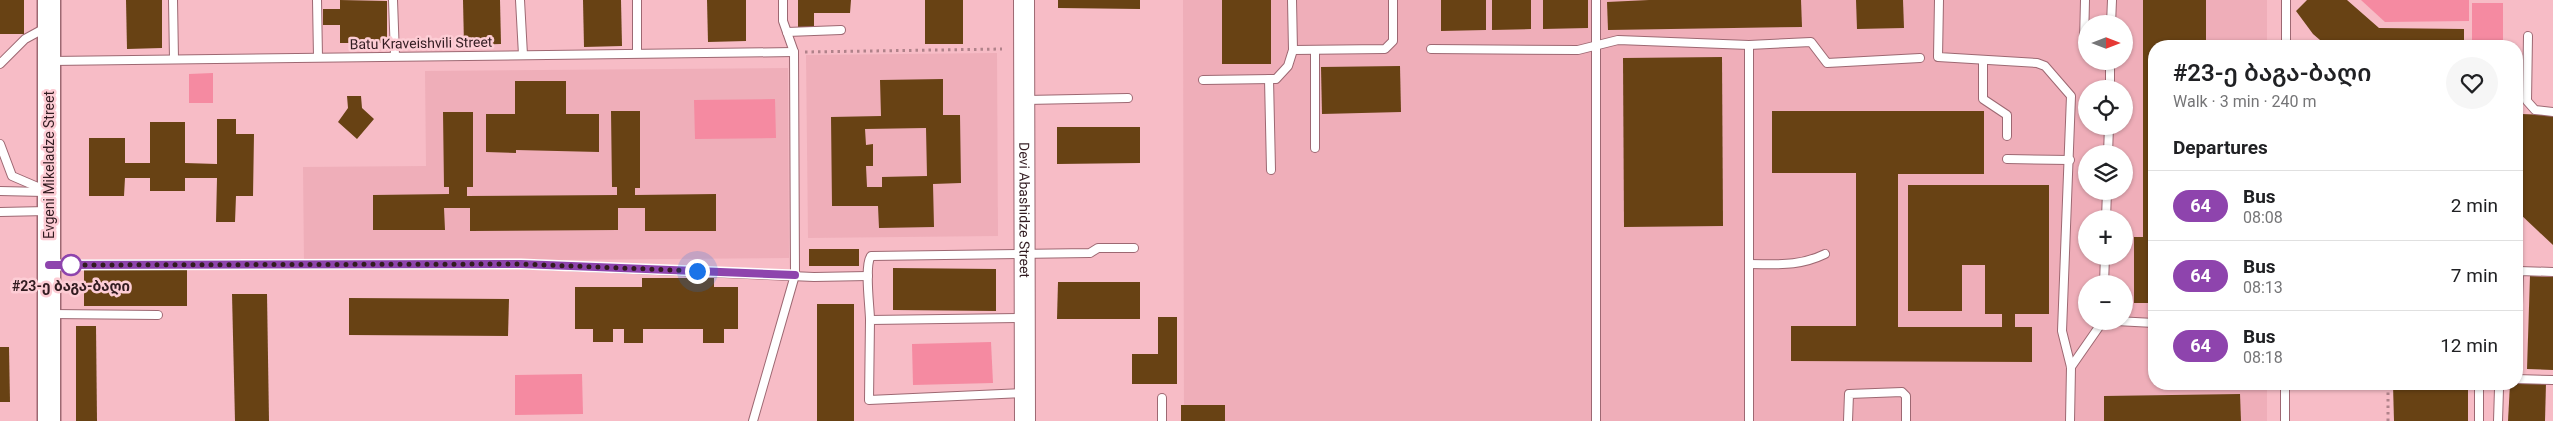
<!DOCTYPE html>
<html lang="en">
<head>
<meta charset="utf-8">
<style>
  body { margin:0; font-family:Roboto,"Noto Sans Georgian",sans-serif; background:#f6f6f6; color:#202124; height:100vh; display:flex; flex-direction:column; font-size:19px; white-space:nowrap }
  * { box-sizing:border-box; margin:0 }
  p { font-size:16px; color:#757577 }
  .icon { flex:none; width:28px; height:28px; fill:none; stroke:currentColor; stroke-width:2; stroke-linecap:round; stroke-linejoin:round }
  .map { position:relative; flex:1; overflow:hidden }
  .details { position:absolute; left:2148px; top:40px; width:375px; height:350px; display:flex; flex-direction:column; background:#fff; border-radius:20px; box-shadow:0 1px 4px #0004 }
  .details>* { flex:none }
  .badge { padding:0 10px; border-radius:16px; font-size:18px; line-height:32px }
  .needle { width:32px; rotate:90deg }
  .fabs { position:absolute; left:2078px; top:15px; display:grid; gap:10px }
  .fabs a { display:grid; place-items:center; width:55px; height:55px; border-radius:50%; background:#fff; box-shadow:0 1px 4px #0004; font-size:25px }
  .you { position:absolute; width:25px; height:25px; margin:-12px; border:4px solid #fff; border-radius:50%; background:#1a73e8; box-shadow:0 0 0 8px #1a73e833 }
  .map>.badge { position:absolute; translate:-50% -50%; box-shadow:0 0 0 2px #fff }
  h2 { padding:0 25px; font-size:19px; line-height:45px }
  .round { display:grid; place-items:center; flex:none; width:52px; height:52px; border-radius:26px; background:#f6f6f6 }
  .overview { display:flex; align-items:center; justify-content:space-between; height:85px; padding:0 25px }
  h1 { font-size:24px; font-weight:600; line-height:38px }
  ul { padding:0; list-style:none }
  li { display:flex; align-items:center; gap:15px; height:70px; padding:0 25px; border-top:1px solid #e0e0e0 }
  li div { flex:1 }
  li b { display:block; font-size:19px }
  li em { font-style:normal }
  li .badge { min-width:55px; font-weight:700; text-align:center }
  .map>svg:first-child { display:block }
  .built { fill:#efaeb9; fill-rule:evenodd }
  .green { fill:#f58aa1 }
  .building { fill:#684214; fill-rule:evenodd }
  .lines { fill:none; stroke-linecap:round; stroke-linejoin:round }
  .service-casing { stroke:#9d6872; stroke-width:10 }
  .tertiary-casing { stroke:#9d6872; stroke-width:22 }
  .secondary-casing { stroke:#9d6872; stroke-width:25 }
  .path { stroke:#b0828a; stroke-width:3; stroke-dasharray:2.5 4; stroke-linecap:butt }
  .service { stroke:#fff; stroke-width:8 }
  .tertiary { stroke:#fff; stroke-width:20 }
  .secondary { stroke:#fff; stroke-width:22 }
  .line-casing { stroke:#fff; stroke-width:11 }
  .line { stroke:#8e44ad; stroke-width:8 }
  .walk { stroke:#321c21; stroke-width:5; stroke-dasharray:0 9 }
  .stop-dot { fill:#fff; stroke:#8e44ad; stroke-width:2.5 }
  .labels { text-anchor:middle; stroke-width:5; stroke-linejoin:round; paint-order:stroke }
  .street-label { font-size:14px; fill:#321c21; stroke:#fdcdd5 }
  .stop-label { font-size:14px; font-weight:bold; fill:#321c21; stroke:#fdcdd5 }
</style>
</head>
<body>
<div class="map">
<svg width="2553" height="421" viewBox="0 0 2553 421">
  <rect width="100%" height="100%" fill="#f7bcc6"/>
  <!-- built -->
  <g class="built">
    <path d="M 1183,0 L 2267,0 L 2267,46 L 2154,46 L 2154,384 L 2267,384 L 2267,421 L 1184,421 ZM 2086,24 L 2124,24 L 2124,61 L 2086,61 ZM 2086,89 L 2124,89 L 2124,126 L 2086,126 ZM 2086,154 L 2124,154 L 2124,191 L 2086,191 ZM 2086,219 L 2124,219 L 2124,256 L 2086,256 ZM 2086,284 L 2124,284 L 2124,321 L 2086,321 Z"/>
    <polygon points="997,53 998,236 808,238 806,55"/>
    <polygon points="788,68 789,258 304,262 303,167 426,166 425,71"/>
  </g>
  <!-- green -->
  <g class="green">
    <polygon points="2361,0 2469,0 2469,21 2385,22"/>
    <rect x="2472" y="3" width="31" height="43"/>
    <polygon points="213,73 213,103 189,103 189,74"/>
    <polygon points="775,99 776,138 695,139 694,100"/>
    <polygon points="991,342 993,383 913,385 912,344"/>
    <polygon points="582,374 583,414 515,415 515,375"/>
  </g>
  <!-- building -->
  <g class="building">
    <rect x="0" y="0" width="24" height="34"/>
    <polygon points="126,0 162,0 162,48 127,49"/>
    <polygon points="340,0 387,1 387,43 340,43 340,25 323,25 323,9 340,9"/>
    <polygon points="463,0 500,0 501,44 464,45"/>
    <polygon points="583,0 621,0 622,46 584,47"/>
    <polygon points="707,0 746,0 746,41 708,42"/>
    <polygon points="798,0 851,0 850,13 814,13 814,29 798,29"/>
    <rect x="925" y="0" width="38" height="44"/>
    <polygon points="1058,0 1140,0 1140,9 1058,8"/>
    <rect x="1222" y="0" width="49" height="64"/>
    <polygon points="1441,0 1486,0 1486,30 1441,31"/>
    <polygon points="1492,0 1531,0 1531,29 1492,30"/>
    <polygon points="1543,0 1588,0 1588,28 1543,29"/>
    <polygon points="1649,0 1801,0 1802,27 1608,30 1607,2"/>
    <polygon points="1856,0 1903,0 1904,28 1857,29"/>
    <polygon points="2143,0 2206,0 2206,46 2154,46 2154,303 2134,303 2134,237 2143,237"/>
    <polygon points="2307,0 2347,0 2379,28 2464,29 2464,46 2327,46 2313,34 2296,11"/>
    <polygon points="1722,57 1723,226 1624,227 1623,58"/>
    <polygon points="1400,66 1401,112 1322,114 1321,67"/>
    <path d="M 943,79 L 943,115 L 960,115 L 961,183 L 933,184 L 934,227 L 879,228 L 878,206 L 832,206 L 831,117 L 881,116 L 880,80 ZM 926,128 L 927,176 L 882,177 L 882,187 L 867,187 L 866,166 L 873,166 L 873,144 L 866,145 L 865,129 Z"/>
    <polygon points="515,81 566,81 566,114 599,114 599,152 516,150 516,153 486,152 486,114 515,114"/>
    <polygon points="347,96 361,96 362,108 374,119 357,139 338,122 348,108"/>
    <polygon points="611,111 640,111 640,188 635,188 635,195 716,194 716,231 645,231 645,208 618,208 618,230 470,231 470,208 444,208 445,230 373,230 373,195 449,194 449,187 444,187 443,112 473,112 473,187 467,187 467,196 617,195 617,187 612,187"/>
    <polygon points="1772,111 1984,111 1984,174 1898,174 1898,327 2002,327 2002,314 1985,314 1985,265 1962,265 1962,311 1908,311 1908,185 2049,185 2049,314 2015,314 2015,327 2032,327 2032,362 1791,361 1791,326 1856,326 1856,173 1772,173"/>
    <polygon points="2521,114 2553,115 2553,245 2519,213"/>
    <polygon points="217,119 236,119 236,134 254,134 253,196 236,196 235,222 216,222 217,178 185,178 185,191 150,191 150,178 125,178 124,196 89,196 89,138 125,138 125,163 150,163 150,122 185,122 185,163 217,164"/>
    <polygon points="1057,127 1140,127 1140,163 1057,164"/>
    <rect x="809" y="249" width="50" height="17"/>
    <polygon points="893,268 996,269 996,311 893,310"/>
    <rect x="84" y="270" width="103" height="36"/>
    <polygon points="2530,276 2553,277 2553,370 2527,369"/>
    <polygon points="642,278 714,278 714,287 738,287 738,329 724,329 724,343 703,343 703,329 643,329 643,343 624,343 624,329 613,329 613,342 593,342 593,329 575,329 575,287 642,287"/>
    <polygon points="1058,282 1140,282 1140,319 1057,319"/>
    <polygon points="232,294 267,294 269,421 235,421"/>
    <polygon points="349,298 509,299 508,336 349,335"/>
    <rect x="817" y="304" width="37" height="117"/>
    <polygon points="1158,317 1177,317 1177,384 1132,384 1132,354 1158,354"/>
    <polygon points="76,326 96,326 97,421 76,421"/>
    <polygon points="0,347 9,347 10,402 0,402"/>
    <polygon points="2516,382 2546,383 2545,421 2508,421 2510,384"/>
    <polygon points="2468,384 2468,421 2394,421 2393,385"/>
    <polygon points="2240,394 2241,421 2104,421 2104,396"/>
    <rect x="1181" y="405" width="44" height="16"/>
  </g>
  <g class="lines">
    <!-- service casing -->
    <g class="service-casing">
      <g id="service">
        <polyline points="173,0 174,59"/>
        <polyline points="317,0 318,57"/>
        <polyline points="393,0 395,56"/>
        <polyline points="520,0 523,55"/>
        <polyline points="637,0 637,53"/>
        <polyline points="1292,0 1293,50"/>
        <polyline points="1596,0 1596,421"/>
        <polyline points="1939,0 1938,57 2037,63 2045,66 2071,96 2062,331 2071,367 2070,421"/>
        <polyline points="2085,0 2084,43 2086,43"/>
        <polyline points="2286,0 2286,46"/>
        <polyline points="2111,24 2112,0"/>
        <polyline points="787,32 841,30"/>
        <polyline points="2528,36 2527,101 2535,110 2553,112"/>
        <polyline points="1749,45 1749,421"/>
        <polyline points="1431,49 1578,50 1618,40 1749,45 1811,42 1827,63 1920,58"/>
        <polyline points="1315,50 1315,148"/>
        <polyline points="1983,60 1983,99 2007,115 2007,136"/>
        <polyline points="51,61 794,52"/>
        <polyline points="0,64 25,39 47,27"/>
        <polyline points="1269,79 1271,170"/>
        <polyline points="1203,80 1276,79 1288,66 1293,50 1385,49 1393,41 1393,0"/>
        <polyline points="2110,89 2110,61"/>
        <polyline points="1026,100 1128,98"/>
        <polyline points="0,144 12,176 47,191"/>
        <polyline points="2108,154 2109,126"/>
        <polyline points="2007,159 2070,160"/>
        <polyline points="0,191 44,192"/>
        <polyline points="0,212 47,211"/>
        <polyline points="2106,219 2107,191"/>
        <path d="M 1749,264 C 1777,264 1798,267 1825,254"/>
        <polyline points="51,265 521,264 814,277 868,276"/>
        <polyline points="2104,284 2105,256"/>
        <polyline points="51,314 158,315"/>
        <polyline points="1025,318 870,320 869,400 1025,393"/>
        <path d="M 870,320 C 870,307 864,266 871,256 L 1090,253 L 1098,248 L 1134,248"/>
        <polyline points="2116,321 2154,323"/>
        <polyline points="2071,367 2103,321"/>
        <polyline points="2516,372 2519,271 2553,272"/>
        <polyline points="2516,379 2553,380"/>
        <polyline points="2285,384 2285,421"/>
        <polyline points="1162,398 1162,421"/>
        <polyline points="753,421 795,275 794,52 783,21 783,0"/>
        <polyline points="1848,421 1849,394 1902,392 1906,396 1906,421"/>
        <polyline points="2479,421 2479,384"/>
        <polyline points="2498,421 2499,389"/>
      </g>
    </g>
    <!-- tertiary casing -->
    <g class="tertiary-casing">
      <g id="tertiary">
        <path id="s1" d="M 1024,0 L 1025,421"/>
      </g>
    </g>
    <!-- secondary casing -->
    <g class="secondary-casing">
      <polyline id="secondary" points="49,0 49,421"/>
    </g>
    <!-- path -->
    <g class="path">
      <polyline points="805,52 1002,49"/>
      <polyline points="2388,421 2388,384"/>
    </g>
    <!-- service -->
    <use href="#service" class="service"/>
    <!-- tertiary -->
    <use href="#tertiary" class="tertiary"/>
    <!-- secondary -->
    <use href="#secondary" class="secondary"/>
  </g>
  <g class="lines">
    <!-- line casing -->
    <g class="line-casing">
      <polyline id="line" points="49,265 521,264 795,275"/>
    </g>
    <!-- line -->
    <use href="#line" class="line"/>
    <!-- walk -->
    <polyline class="walk" points="71,265 69,265 521,264 697,271"/>
  </g>
  <!-- markers -->
  <circle class="stop-dot" cx="71" cy="265" r="10"/>
  <g class="labels">
    <!-- street labels -->
    <g class="street-label">
      <text transform="translate(421 43) rotate(-1)" y="5">Batu Kraveishvili Street</text>
      <text transform="translate(49 165) rotate(-90)" y="5">Evgeni Mikeladze Street</text>
      <text dy="5" stroke="none"><textPath href="#s1" startOffset="210">Devi Abashidze Street</textPath></text>
    </g>
    <!-- stop labels -->
    <g class="stop-label">
      <text x="71" y="291">#23-ე ბაგა-ბაღი</text>
    </g>
  </g>
</svg>
<div class="fabs">
<a><svg class="needle" viewBox="-14 -14 28 28"><path d="M0-13l5 13h-10z" fill="#e53935"/><path d="M0 13l5-13h-10z" fill="#757577"/></svg></a>
<a><svg class="icon" aria-label="locate" viewBox="0 0 24 24"><circle cx="12" cy="12" r="6"/><path d="M12 2v4M12 18v4M2 12h4M18 12h4"/></svg></a>
<a><svg class="icon" aria-label="layers" viewBox="0 0 24 24"><path d="M12 4l9 5-9 5-9-5zM3 14l9 5 9-5"/></svg></a>
<a>+</a>
<a>−</a>
</div>
<div class="you" style="left:697px;top:271px"></div>
<section class="details">
<div class="overview"><div><h1>#23-ე ბაგა-ბაღი</h1><p>Walk · 3 min · 240 m</p></div><a class="round"><svg class="icon" aria-label="heart" viewBox="0 0 24 24"><path d="M12 20l-8-8c-3-5 5-10 8-4 3-6 11-1 8 4z"/></svg></a></div>
<h2>Departures</h2>
<ul>
<li><span class="badge" style="background:#8e44ad;color:#fff">64</span><div><b>Bus</b><p>08:08</p></div><em>2 min</em></li>
<li><span class="badge" style="background:#8e44ad;color:#fff">64</span><div><b>Bus</b><p>08:13</p></div><em>7 min</em></li>
<li><span class="badge" style="background:#8e44ad;color:#fff">64</span><div><b>Bus</b><p>08:18</p></div><em>12 min</em></li>
</ul>
</section>
</div>
</body>
</html>
